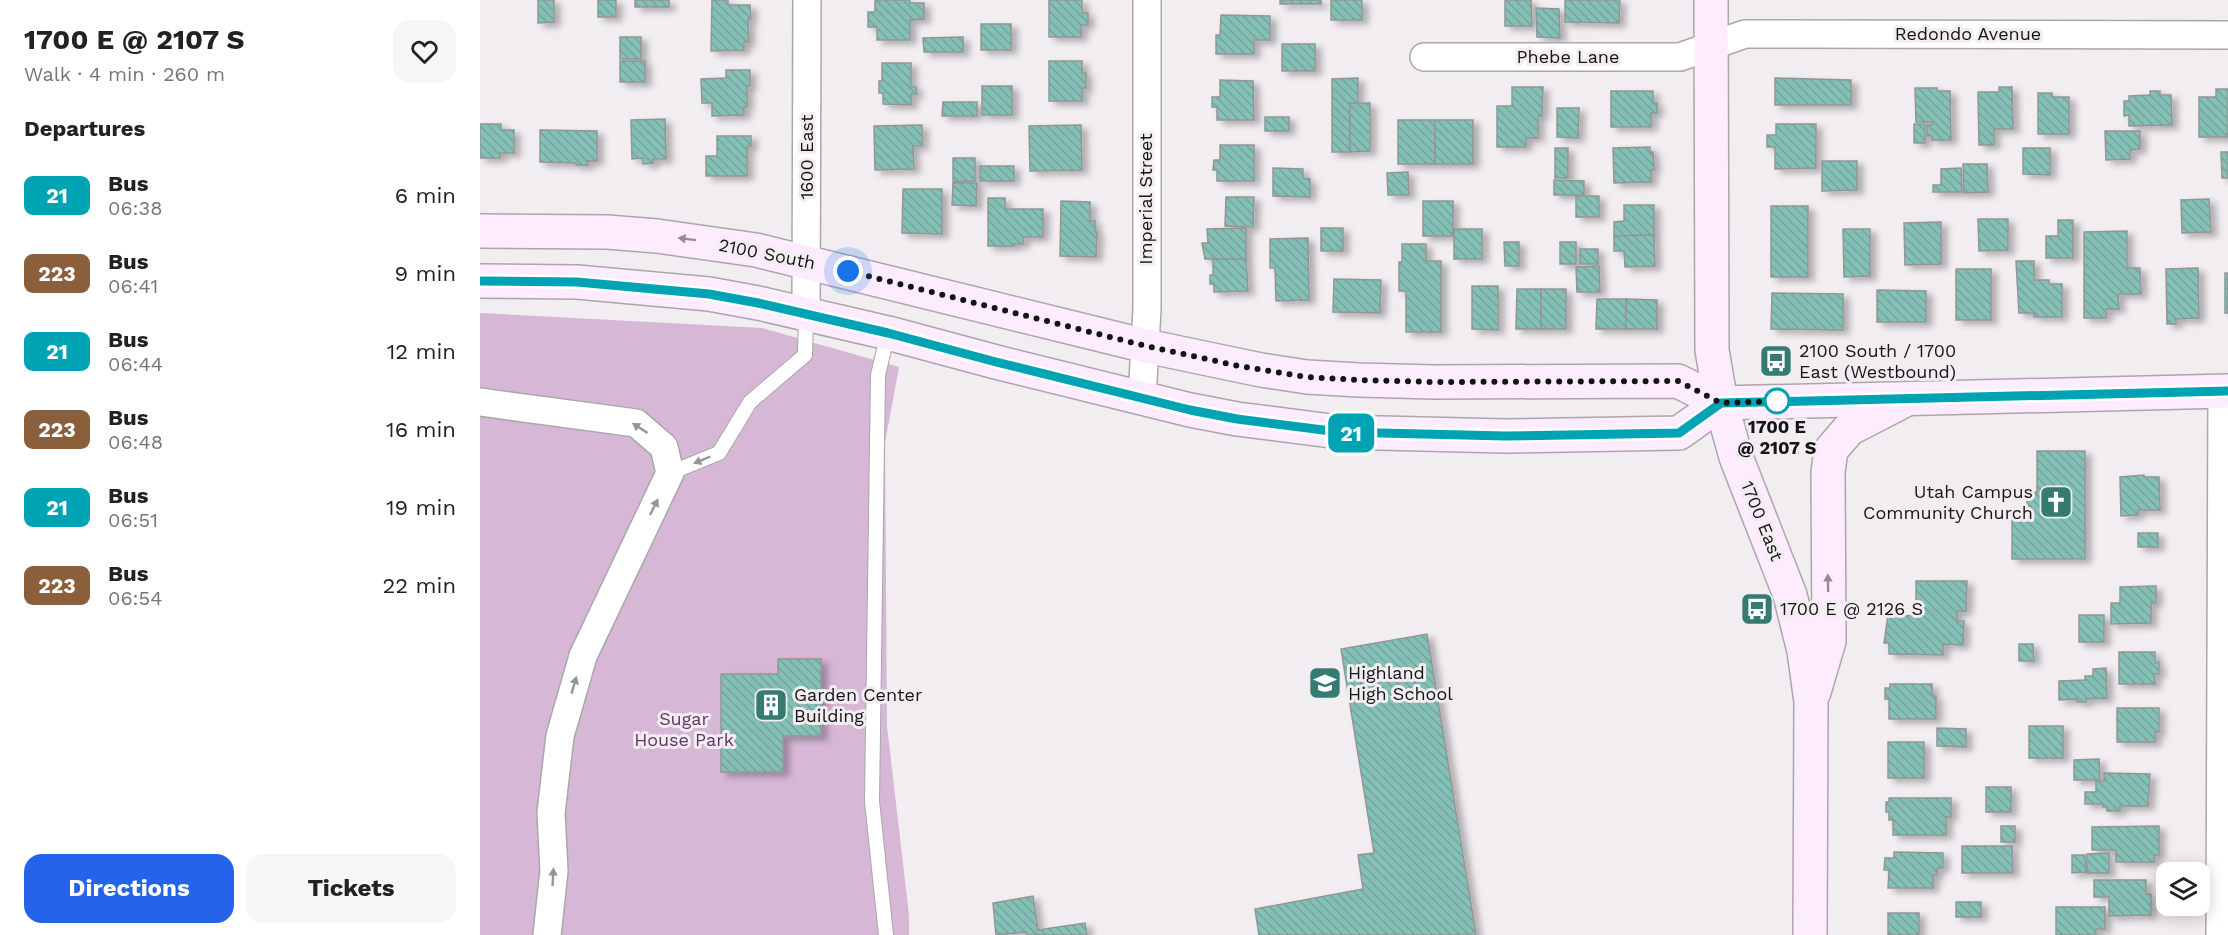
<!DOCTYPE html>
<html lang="en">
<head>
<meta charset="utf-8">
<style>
  body { margin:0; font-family:"Work Sans",sans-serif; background:#f6f6f6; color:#222; height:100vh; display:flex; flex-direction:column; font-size:22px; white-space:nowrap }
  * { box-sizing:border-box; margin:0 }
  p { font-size:20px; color:#767676 }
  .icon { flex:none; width:33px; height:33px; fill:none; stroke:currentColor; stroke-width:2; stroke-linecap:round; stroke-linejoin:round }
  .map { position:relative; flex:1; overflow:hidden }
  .details { display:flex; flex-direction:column; background:#fff; width:480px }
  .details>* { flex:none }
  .badge { padding:0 12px; border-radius:9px; font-size:21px; line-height:39px }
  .fabs { position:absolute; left:1676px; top:862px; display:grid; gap:12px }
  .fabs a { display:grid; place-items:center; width:54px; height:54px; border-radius:12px; background:#fff; box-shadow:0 3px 15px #0003; font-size:30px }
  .you { position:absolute; width:30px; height:30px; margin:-15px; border:4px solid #fff; border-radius:50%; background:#1a73e8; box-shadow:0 0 0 9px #1a73e833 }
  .map>.badge { position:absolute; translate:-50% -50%; box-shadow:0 0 0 3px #fff }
  h2 { padding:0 24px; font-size:22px; line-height:54px }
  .round { display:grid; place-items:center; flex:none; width:63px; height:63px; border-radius:18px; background:#f6f6f6 }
  .head { display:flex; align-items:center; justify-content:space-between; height:102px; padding:0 24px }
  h1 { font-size:28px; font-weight:700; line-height:45px }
  .cta { display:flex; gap:12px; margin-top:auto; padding:12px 24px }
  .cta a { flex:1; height:69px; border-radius:18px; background:#2563eb; color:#fff; font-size:24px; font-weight:700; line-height:69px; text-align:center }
  .cta a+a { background:#f6f6f6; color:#222 }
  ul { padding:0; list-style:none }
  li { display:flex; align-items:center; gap:18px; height:78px; padding:0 24px }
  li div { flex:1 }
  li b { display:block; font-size:22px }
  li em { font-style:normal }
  li .badge { min-width:66px; font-weight:700; text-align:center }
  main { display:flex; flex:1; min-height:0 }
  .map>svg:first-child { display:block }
  .park { fill:#d6b7d6 }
  .building { fill:url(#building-back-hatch); stroke:#919695; stroke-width:1.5; filter:url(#shadow) }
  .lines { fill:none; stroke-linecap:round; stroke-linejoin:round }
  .lane-casing { stroke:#aaa7aa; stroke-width:16 }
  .street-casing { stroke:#aaa7aa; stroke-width:30 }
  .secondary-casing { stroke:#aaa7aa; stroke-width:36 }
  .path { stroke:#949294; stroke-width:4; stroke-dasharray:3 4.5; stroke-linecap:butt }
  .lane { stroke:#fff; stroke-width:14 }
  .street { stroke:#fff; stroke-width:27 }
  .secondary { stroke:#fdebfe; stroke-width:33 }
  .oneway { fill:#958a95 }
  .oneway2 { fill:#969596 }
  .line-casing { stroke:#fff; stroke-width:14 }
  .line { stroke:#00a3b4; stroke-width:9 }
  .walk { stroke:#151415; stroke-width:6; stroke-dasharray:0 10.8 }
  .stop-dot { fill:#fff; stroke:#00a3b4; stroke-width:3 }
  .labels { text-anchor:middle; stroke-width:6; stroke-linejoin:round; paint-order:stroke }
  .street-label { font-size:18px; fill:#151415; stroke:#f1edf1 }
  .poi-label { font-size:18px; fill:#151415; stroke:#f1edf1; text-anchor:start }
  .stop-label { font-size:18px; font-weight:bold; fill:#151415; stroke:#f1edf1 }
  .park-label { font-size:18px; fill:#623664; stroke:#f1edf1 }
</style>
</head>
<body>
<main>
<section class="details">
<div class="head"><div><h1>1700 E @ 2107 S</h1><p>Walk · 4 min · 260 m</p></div><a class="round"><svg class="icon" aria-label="heart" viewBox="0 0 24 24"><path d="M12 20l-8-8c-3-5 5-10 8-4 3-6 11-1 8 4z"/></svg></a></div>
<h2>Departures</h2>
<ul>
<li><span class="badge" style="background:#00a3b4;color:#fff">21</span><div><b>Bus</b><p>06:38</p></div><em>6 min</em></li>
<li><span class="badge" style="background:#8b5e3c;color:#fff">223</span><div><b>Bus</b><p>06:41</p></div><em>9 min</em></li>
<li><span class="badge" style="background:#00a3b4;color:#fff">21</span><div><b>Bus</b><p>06:44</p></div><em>12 min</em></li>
<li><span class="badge" style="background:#8b5e3c;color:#fff">223</span><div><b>Bus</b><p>06:48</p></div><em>16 min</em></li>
<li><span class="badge" style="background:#00a3b4;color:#fff">21</span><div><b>Bus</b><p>06:51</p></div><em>19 min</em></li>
<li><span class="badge" style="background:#8b5e3c;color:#fff">223</span><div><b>Bus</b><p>06:54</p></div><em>22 min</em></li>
</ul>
<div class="cta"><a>Directions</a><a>Tickets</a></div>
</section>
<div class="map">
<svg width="1748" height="935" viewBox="0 0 1748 935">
  <defs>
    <pattern id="building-back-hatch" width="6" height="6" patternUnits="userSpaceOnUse" patternTransform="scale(1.5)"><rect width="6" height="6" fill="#85c0b6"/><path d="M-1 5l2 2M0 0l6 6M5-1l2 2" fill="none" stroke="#72a49c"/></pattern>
    <filter id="shadow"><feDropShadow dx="6" dy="4" stdDeviation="3" flood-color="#0004"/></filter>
  </defs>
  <rect width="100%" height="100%" fill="#f1edf1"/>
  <!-- park -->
  <polygon class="park" points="0,313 282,328 419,367 405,443 407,726 429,915 429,935 0,935"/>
  <!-- building -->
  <g class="building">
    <polygon points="58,0 74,0 74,22 58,23"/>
    <rect x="118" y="0" width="18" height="17"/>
    <rect x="155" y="0" width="34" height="7"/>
    <polygon points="232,0 248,0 248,5 270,5 271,19 268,19 269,42 264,42 264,50 231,51"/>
    <polygon points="395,0 430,0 430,3 444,3 444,19 430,20 430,40 397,40 397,27 388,27 388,12 395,12"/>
    <polygon points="569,0 602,0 602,13 608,13 608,25 601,25 601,37 569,37"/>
    <rect x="800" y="0" width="41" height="4"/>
    <rect x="851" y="0" width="31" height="20"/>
    <polygon points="1025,0 1051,0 1052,26 1025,26"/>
    <polygon points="1085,0 1140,0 1139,23 1085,22"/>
    <polygon points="1056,8 1079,9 1080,38 1057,37"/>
    <polygon points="741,15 790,16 790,40 774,40 774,54 736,54 736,35 740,35"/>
    <rect x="501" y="24" width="30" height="26"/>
    <rect x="140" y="37" width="21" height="22"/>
    <polygon points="483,37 483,52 444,52 443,38"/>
    <rect x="802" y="44" width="33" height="27"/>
    <rect x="140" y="61" width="25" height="21"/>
    <polygon points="569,61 602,61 602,73 606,73 606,88 602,88 602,101 569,101"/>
    <polygon points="402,63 431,63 431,87 436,87 437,94 431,94 431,105 403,104 403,93 399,93 399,81 402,81"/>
    <polygon points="246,70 270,70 270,86 267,86 267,107 264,107 264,115 232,116 232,103 222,103 221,79 246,78"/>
    <polygon points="878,78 878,103 870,103 870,152 852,152 852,79"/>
    <polygon points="1295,78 1371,80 1371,105 1295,105"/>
    <polygon points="740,80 773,81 774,120 737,120 737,107 732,107 732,97 740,97"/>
    <rect x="502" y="86" width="30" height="29"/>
    <polygon points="1032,87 1063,87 1062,116 1058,116 1058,138 1046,138 1046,147 1017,147 1017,106 1032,106"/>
    <polygon points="1519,87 1532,87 1533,129 1514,129 1514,145 1499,145 1498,92 1519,92"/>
    <polygon points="1435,88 1457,88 1457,91 1470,91 1471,140 1452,140 1452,136 1447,136 1447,125 1452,125 1452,122 1436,122"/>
    <polygon points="1736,89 1748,89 1748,137 1719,137 1719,97 1736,97"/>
    <polygon points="1131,91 1173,91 1173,103 1177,103 1177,113 1171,113 1171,127 1131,127"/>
    <polygon points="1670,91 1680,91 1680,95 1691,95 1692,125 1649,126 1649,115 1644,116 1644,101 1649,101 1649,96 1670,95"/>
    <polygon points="1558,93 1572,93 1572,97 1589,97 1589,134 1558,134"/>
    <polygon points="463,102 497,102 497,116 462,116"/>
    <polygon points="870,103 890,103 890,151 870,152"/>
    <polygon points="1077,108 1099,108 1098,138 1077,137"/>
    <rect x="785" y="117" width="24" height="14"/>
    <polygon points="185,119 186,159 173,159 173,163 163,164 163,158 152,159 151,120"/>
    <rect x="918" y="120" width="37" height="44"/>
    <rect x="955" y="120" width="38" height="44"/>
    <polygon points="0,124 21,124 21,130 34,130 34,153 20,153 20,158 0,158"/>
    <polygon points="1296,124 1336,124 1336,168 1295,169 1295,147 1287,147 1287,135 1296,135"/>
    <rect x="1434" y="124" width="11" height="19"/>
    <polygon points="442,125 442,146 433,146 434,169 395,170 394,126"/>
    <polygon points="601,125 602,170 550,171 549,126"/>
    <polygon points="60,130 117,131 117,161 108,161 108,165 96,165 96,163 60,162"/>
    <polygon points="1625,131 1660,131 1660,149 1650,150 1650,159 1626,160"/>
    <polygon points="237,136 271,136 271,146 267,146 267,176 226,176 226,156 237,156"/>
    <polygon points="740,145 774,145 774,181 737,181 737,170 733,170 734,160 740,160"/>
    <polygon points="1170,147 1170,152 1173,152 1174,170 1171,170 1171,182 1134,183 1133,148"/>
    <rect x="1075" y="148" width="13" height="30"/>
    <polygon points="1543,148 1570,148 1570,175 1543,174"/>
    <polygon points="1741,152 1748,152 1748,178 1742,178"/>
    <polygon points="473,158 495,158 495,181 473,182"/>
    <polygon points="1342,161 1377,161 1377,190 1342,191"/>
    <polygon points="1483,164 1507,164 1508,192 1484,193"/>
    <rect x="500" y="166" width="34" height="15"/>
    <polygon points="793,168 823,169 823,178 830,179 830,197 793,196"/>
    <polygon points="1481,168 1482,192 1453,192 1453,185 1461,185 1461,169"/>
    <polygon points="928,172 929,195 908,195 907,173"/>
    <polygon points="1074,180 1104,181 1104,195 1074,195"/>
    <polygon points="473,183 497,183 496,206 472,205"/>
    <polygon points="423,189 462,189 462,234 422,233"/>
    <rect x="1096" y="196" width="23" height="21"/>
    <polygon points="746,197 774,197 773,227 745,226"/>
    <polygon points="508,198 525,198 525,209 563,209 563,237 543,237 543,244 534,244 534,246 508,246"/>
    <polygon points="1729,199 1731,232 1702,233 1701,200"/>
    <polygon points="581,201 610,202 610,221 615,221 615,232 617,232 616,257 580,256"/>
    <rect x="943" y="201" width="30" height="35"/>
    <polygon points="1144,205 1174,205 1174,235 1134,236 1134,222 1144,221"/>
    <rect x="1291" y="206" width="37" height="71"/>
    <polygon points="1498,219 1528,219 1528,250 1499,251"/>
    <polygon points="1578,220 1593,220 1593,258 1566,258 1566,236 1578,236"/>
    <polygon points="1461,222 1461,264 1425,265 1424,223"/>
    <polygon points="766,228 766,259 725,259 722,243 728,243 727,229"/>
    <rect x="841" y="228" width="22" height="23"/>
    <rect x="974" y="229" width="28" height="30"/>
    <polygon points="1363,229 1390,229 1390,276 1364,277"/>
    <polygon points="1647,231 1647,268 1660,268 1661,294 1638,294 1639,309 1626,309 1626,318 1604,318 1604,232"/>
    <polygon points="1174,235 1175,266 1145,267 1144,251 1134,251 1134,236"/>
    <polygon points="828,238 829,300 796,301 795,268 790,268 790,239"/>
    <polygon points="1024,242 1039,242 1039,266 1025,266"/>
    <rect x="1080" y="242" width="16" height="22"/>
    <polygon points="922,244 946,244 946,261 961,261 961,332 926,332 926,291 919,291 919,262 922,262"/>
    <rect x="1100" y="249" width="18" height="15"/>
    <polygon points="733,259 766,259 768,291 734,292 734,284 730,284 730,275 733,275"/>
    <polygon points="1536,261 1554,261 1554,280 1569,280 1569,284 1582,284 1582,317 1554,317 1554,313 1539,313"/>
    <polygon points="1119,266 1120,292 1097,292 1096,267"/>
    <polygon points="1718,268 1719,318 1696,319 1696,324 1687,324 1686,269"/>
    <rect x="1476" y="269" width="35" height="51"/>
    <rect x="1745" y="273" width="3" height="40"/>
    <polygon points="854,279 901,280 900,313 853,312"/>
    <polygon points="992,286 1018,286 1018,330 992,329"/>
    <polygon points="1037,289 1061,289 1061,329 1036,329"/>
    <rect x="1061" y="289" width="25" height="40"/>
    <polygon points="1397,290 1446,291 1446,322 1397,322"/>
    <polygon points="1292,293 1363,294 1363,330 1291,329"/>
    <polygon points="1117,299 1146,299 1146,329 1116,329"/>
    <polygon points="1146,299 1177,300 1177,329 1146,329"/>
    <polygon points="1557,451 1605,451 1605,559 1532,559 1532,511 1547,511 1547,492 1557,492"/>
    <polygon points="1664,475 1664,477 1679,477 1680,510 1658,510 1658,515 1641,516 1640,477"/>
    <rect x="1658" y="533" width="20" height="14"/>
    <polygon points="1436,581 1487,581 1486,611 1477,611 1477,621 1484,621 1483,645 1463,644 1463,655 1409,654 1409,643 1404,643 1408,615 1439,616 1439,612 1436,612"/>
    <polygon points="1676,586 1676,603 1671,603 1671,623 1631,624 1631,603 1640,603 1640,587"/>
    <rect x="1599" y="615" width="25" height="27"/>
    <polygon points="947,634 996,935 779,935 775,909 883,889 878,855 894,853 861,649"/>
    <polygon points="1539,644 1553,644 1554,661 1539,661"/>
    <polygon points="1639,652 1675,652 1675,663 1679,662 1679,674 1674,674 1675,684 1639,684"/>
    <polygon points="298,659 341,659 341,736 303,736 303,772 241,772 241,674 298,674"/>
    <polygon points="1626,668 1627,698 1606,699 1606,702 1597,702 1597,699 1579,700 1579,681 1605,680 1605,676 1613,676 1613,669"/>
    <polygon points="1410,684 1452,684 1452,696 1456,696 1456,719 1409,719 1409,699 1405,699 1405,688 1410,688"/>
    <polygon points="1637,708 1679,708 1679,732 1675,732 1675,742 1637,742"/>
    <rect x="1549" y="726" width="34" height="32"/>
    <polygon points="1457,728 1486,729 1486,747 1457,746"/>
    <rect x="1408" y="742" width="36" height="36"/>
    <polygon points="1619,759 1620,780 1594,780 1594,760"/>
    <polygon points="1624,773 1670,774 1668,806 1640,806 1640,811 1627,811 1627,807 1623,807 1623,804 1605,804 1605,792 1616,792 1616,781 1624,781"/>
    <rect x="1506" y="787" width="25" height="25"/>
    <polygon points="1409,798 1471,798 1471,817 1466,817 1466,835 1413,835 1413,820 1409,820 1409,812 1406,812 1406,802 1409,802"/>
    <rect x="1521" y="826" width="14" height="16"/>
    <polygon points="1679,826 1679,855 1674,855 1674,862 1636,862 1636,850 1612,850 1612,827"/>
    <polygon points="1482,846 1532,846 1533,873 1482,873"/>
    <polygon points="1414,852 1463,853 1463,868 1457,868 1457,875 1453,875 1453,888 1408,888 1409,870 1404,870 1405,858 1414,858"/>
    <polygon points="1629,853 1629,873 1607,873 1607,854"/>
    <polygon points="1592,855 1605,855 1606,872 1592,873"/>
    <polygon points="1614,880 1666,880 1666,894 1671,894 1671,915 1629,916 1629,897 1614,897"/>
    <polygon points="553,896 558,930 605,923 607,935 547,935 546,932 516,935 513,903"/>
    <rect x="1476" y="902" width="25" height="15"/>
    <polygon points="1576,907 1625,907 1625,929 1616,929 1616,935 1576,935"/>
    <rect x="1408" y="913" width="31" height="22"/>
  </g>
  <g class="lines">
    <!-- lane casing -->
    <g class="lane-casing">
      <g id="lane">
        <polyline points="190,473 239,453 270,402 325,355 326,314"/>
        <polyline points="406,935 392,801 398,375 408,333"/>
      </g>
    </g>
    <!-- street casing -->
    <g class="street-casing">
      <g id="street">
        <polyline points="944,57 1200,57 1265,34 1748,35"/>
        <polyline points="326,314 327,0"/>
        <polyline points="662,399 667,309 667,0"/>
        <polyline points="0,402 156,423 184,447 190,473 103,656 80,736 71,813 74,871 67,935"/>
        <polyline points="1740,935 1742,391"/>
      </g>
    </g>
    <!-- secondary casing -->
    <g class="secondary-casing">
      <g id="secondary">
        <polyline points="1231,0 1232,350 1241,403 1256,457 1310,595 1324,651 1331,702 1330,935"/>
        <polyline points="0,231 127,232 177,236 276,250 666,346 781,370 827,377 879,380 954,382 1198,381 1241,403 1748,391"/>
        <polyline points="0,281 97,282 229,294 278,303 408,333 516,362 710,410 757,419 859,432 1025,436 1199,433 1241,403"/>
        <polyline points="1334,692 1349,641 1348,472 1351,450 1369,429 1423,401"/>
      </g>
    </g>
    <!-- path -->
    <g class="path">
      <polyline points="1295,442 1298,453"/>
      <polyline points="1286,454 1324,452"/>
    </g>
    <!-- lane -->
    <use href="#lane" class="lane"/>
    <!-- street -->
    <use href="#street" class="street"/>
    <!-- secondary -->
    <use href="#secondary" class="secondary"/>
  </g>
  <!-- one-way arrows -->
  <defs><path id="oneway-solid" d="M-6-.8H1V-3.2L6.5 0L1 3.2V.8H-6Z" transform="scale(1.5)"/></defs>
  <g class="oneway">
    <use href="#oneway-solid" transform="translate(207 239) rotate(-173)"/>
    <use href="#oneway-solid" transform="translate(1348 583) rotate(-91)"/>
  </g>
  <g class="oneway2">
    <use href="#oneway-solid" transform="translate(160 428) rotate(-147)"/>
    <use href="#oneway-solid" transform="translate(222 460) rotate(157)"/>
    <use href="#oneway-solid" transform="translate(174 507) rotate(-64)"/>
    <use href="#oneway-solid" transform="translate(94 685) rotate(-74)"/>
    <use href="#oneway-solid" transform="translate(73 877) rotate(-87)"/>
  </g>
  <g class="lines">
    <!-- line casing -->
    <g class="line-casing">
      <polyline id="line" points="0,281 97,282 229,294 278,303 408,333 516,362 710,410 757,419 859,432 1025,436 1199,433 1241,403 1748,391"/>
    </g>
    <!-- line -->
    <use href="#line" class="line"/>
    <!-- walk -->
    <polyline class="walk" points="368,271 666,346 759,366 826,377 879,380 954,382 1198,381 1241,403 1303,401 1297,401"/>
  </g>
  <!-- icons -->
  <defs>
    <g id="bus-square" transform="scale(1.725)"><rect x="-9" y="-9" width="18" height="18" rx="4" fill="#357b72" stroke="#f1edf1"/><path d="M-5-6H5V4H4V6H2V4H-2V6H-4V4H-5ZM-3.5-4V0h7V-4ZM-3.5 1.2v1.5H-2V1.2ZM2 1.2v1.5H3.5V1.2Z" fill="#fff"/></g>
    <g id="church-square" transform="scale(1.725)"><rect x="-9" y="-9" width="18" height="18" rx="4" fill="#357b72" stroke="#f1edf1"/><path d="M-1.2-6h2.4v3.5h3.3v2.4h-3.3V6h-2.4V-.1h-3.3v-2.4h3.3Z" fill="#fff"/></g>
    <g id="school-square" transform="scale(1.725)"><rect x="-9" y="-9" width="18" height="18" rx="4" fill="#357b72" stroke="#f1edf1"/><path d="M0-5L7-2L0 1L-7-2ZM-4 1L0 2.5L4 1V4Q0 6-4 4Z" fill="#fff"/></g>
    <g id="building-square" transform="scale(1.725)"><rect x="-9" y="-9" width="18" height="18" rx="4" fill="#357b72" stroke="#f1edf1"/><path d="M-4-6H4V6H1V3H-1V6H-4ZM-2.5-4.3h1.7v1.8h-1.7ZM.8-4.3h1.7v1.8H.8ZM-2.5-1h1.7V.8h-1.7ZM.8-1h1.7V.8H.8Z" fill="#fff"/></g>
  </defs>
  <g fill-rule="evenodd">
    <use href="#bus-square" x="1296" y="361"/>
    <use href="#church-square" x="1576" y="502"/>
    <use href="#bus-square" x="1277" y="609"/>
    <use href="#school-square" x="845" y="683"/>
    <use href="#building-square" x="291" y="705"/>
  </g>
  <!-- markers -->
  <circle class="stop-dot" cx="1297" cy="401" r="12"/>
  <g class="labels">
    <!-- street labels -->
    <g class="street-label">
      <text x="1488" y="40">Redondo Avenue</text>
      <text x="1088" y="63">Phebe Lane</text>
      <text transform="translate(327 157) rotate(-90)" y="6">1600 East</text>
      <text transform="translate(666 199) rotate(-90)" y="6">Imperial Street</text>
      <text transform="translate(287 254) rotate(11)" y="6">2100 South</text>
      <text transform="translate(1282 521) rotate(68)" y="6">1700 East</text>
    </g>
    <!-- poi labels -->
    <g class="poi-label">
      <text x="1319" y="357">2100 South / 1700<tspan x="1319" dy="21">East (Westbound)</tspan></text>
      <text x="1553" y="498" text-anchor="end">Utah Campus<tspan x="1553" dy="21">Community Church</tspan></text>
      <text x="1300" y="615">1700 E @ 2126 S</text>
      <text x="868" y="679">Highland<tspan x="868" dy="21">High School</tspan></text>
      <text x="314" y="701">Garden Center<tspan x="314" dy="21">Building</tspan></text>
    </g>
    <!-- stop labels -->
    <g class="stop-label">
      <text x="1297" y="433">1700 E<tspan x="1297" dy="21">@ 2107 S</tspan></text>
    </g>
    <!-- park labels -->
    <g class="park-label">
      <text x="204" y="725">Sugar<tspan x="204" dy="21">House Park</tspan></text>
    </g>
  </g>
</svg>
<div class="fabs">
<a><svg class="icon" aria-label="layers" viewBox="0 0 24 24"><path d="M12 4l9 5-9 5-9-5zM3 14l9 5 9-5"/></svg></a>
</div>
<div class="you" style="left:368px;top:271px"></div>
<b class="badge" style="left:871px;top:433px;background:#00a3b4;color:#fff">21</b>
</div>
</main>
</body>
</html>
